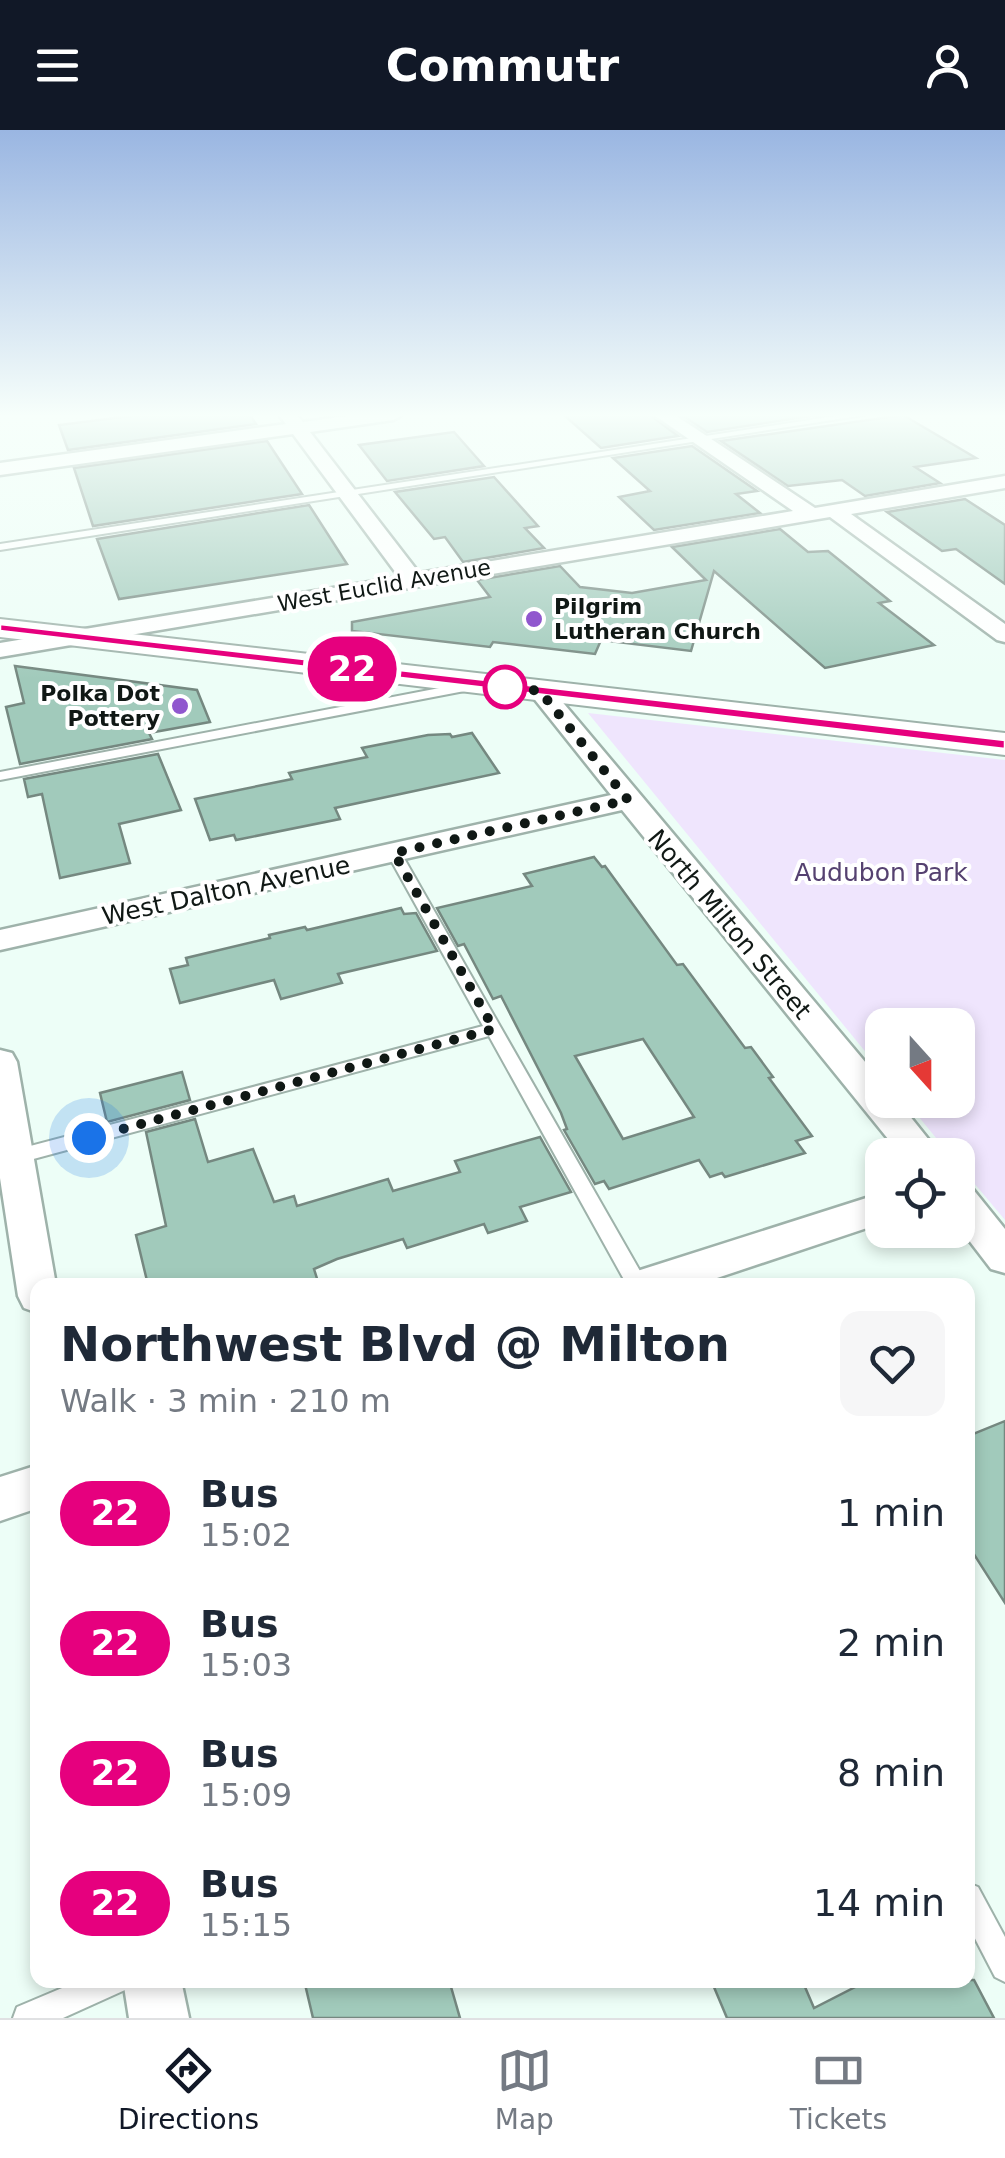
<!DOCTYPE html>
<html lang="en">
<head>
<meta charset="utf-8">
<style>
  body { margin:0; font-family:"DejaVu Sans",sans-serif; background:#f6f6f7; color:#1f2937; height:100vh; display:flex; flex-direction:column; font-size:38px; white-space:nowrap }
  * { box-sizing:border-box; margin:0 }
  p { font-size:32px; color:#747a83 }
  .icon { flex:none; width:55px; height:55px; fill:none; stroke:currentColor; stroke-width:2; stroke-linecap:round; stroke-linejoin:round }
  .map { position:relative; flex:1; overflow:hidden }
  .details { position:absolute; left:30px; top:1148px; width:945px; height:710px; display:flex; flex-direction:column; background:#fff; border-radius:20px; box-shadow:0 5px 15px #0003 }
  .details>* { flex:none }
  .badge { padding:0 20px; border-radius:32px; font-size:35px; line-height:65px }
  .needle { width:65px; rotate:159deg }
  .buttons { position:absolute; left:865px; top:878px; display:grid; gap:20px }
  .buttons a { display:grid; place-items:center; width:110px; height:110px; border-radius:20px; background:#fff; box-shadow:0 5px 15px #0003; font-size:50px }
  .you { position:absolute; width:50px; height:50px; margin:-25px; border:8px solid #fff; border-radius:50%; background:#1a73e8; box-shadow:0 0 0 15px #1a73e833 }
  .map>.badge { position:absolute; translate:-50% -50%; box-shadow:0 0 0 5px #fff }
  .round { display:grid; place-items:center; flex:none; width:105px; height:105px; border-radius:20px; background:#f6f6f7 }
  .summary { display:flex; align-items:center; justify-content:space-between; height:170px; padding:0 30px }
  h1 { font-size:48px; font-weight:800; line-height:75px }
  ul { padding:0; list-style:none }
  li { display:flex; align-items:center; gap:30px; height:130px; padding:0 30px }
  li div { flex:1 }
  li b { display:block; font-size:38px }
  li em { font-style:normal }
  li .badge { min-width:110px; font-weight:700; text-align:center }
  header { display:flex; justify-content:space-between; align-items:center; height:130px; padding:0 30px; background:#111827; color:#fff; font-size:45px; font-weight:800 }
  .dock { display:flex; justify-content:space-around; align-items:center; height:140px; border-top:2px solid #e0e1e3; background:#fff; font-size:28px; color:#747a83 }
  .dock a { display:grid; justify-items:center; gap:5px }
  .dock .current { color:#111827 }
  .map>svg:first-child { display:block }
  .green { fill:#efe5fd }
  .building { fill:#a1cabb; stroke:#758880; stroke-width:2.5; fill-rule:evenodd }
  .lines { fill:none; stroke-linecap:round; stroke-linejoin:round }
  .service-casing { stroke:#9eb2aa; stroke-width:4 }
  .minor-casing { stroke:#9eb2aa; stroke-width:5 }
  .secondary-casing { stroke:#9eb2aa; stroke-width:4 }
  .service { fill:#fff; fill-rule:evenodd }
  .minor { fill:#fff; fill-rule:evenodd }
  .secondary { fill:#fff; fill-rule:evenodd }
  .line { fill:#e6007e; stroke:#fff; stroke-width:2.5 }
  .walk { stroke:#101815; stroke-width:10; stroke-dasharray:0 18 }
  .poi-dot { fill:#9057ce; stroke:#fff; stroke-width:4 }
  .stop-dot { fill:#fff; stroke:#e6007e; stroke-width:5 }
  .labels { text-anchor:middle; stroke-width:8; stroke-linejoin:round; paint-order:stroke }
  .far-street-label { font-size:22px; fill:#101815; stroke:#fff }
  .far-poi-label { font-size:22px; font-weight:bold; fill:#101815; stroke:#fff; text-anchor:start }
  .park-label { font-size:25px; fill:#554170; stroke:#fff }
  .street-label { font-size:25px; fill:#101815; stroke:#fff }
</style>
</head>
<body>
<header><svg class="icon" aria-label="menu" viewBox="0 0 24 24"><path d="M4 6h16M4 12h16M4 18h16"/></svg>Commutr<svg class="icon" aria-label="person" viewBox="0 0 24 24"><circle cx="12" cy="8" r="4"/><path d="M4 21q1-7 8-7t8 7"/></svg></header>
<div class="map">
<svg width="1005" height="1888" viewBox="0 0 1005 1888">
  <rect width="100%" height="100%" fill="#edfef7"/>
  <!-- green -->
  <polygon class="green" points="588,583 1005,630 1005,1090 958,1034 958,1025 950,1025 905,970 958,970 958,895 882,895 882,942"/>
  <!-- building -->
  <g class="building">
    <polygon points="139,285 250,285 256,294 68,320 59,295"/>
    <polygon points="564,285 650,285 678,306 601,318"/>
    <polygon points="682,285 817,285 707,302"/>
    <polygon points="903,285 976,328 915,337 940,353 865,366 842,350 788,356 721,311"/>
    <polygon points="454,302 484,336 387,351 359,315"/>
    <polygon points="267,311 302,364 93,396 74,338"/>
    <polygon points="692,316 757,361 736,364 760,383 654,400 619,367 650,361 613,328"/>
    <polygon points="494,347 538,396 525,398 544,418 463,432 445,407 434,409 395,362"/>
    <polygon points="965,369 1005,395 1005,454 956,419 942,421 887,382"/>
    <polygon points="309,375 347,434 119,469 97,409"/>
    <polygon points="780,399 808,422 828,421 890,471 879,473 934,515 825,538 714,441 691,521 601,510 595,524 493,512 490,517 352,501 352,492 490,467 477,450 560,436 580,457 632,463 706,450 672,417"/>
    <polygon points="15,536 197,560 210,592 149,603 152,609 20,634 6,577 24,573"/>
    <polygon points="472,603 499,643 335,678 340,689 236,710 234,705 210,710 195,669 292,649 289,643 367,627 362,618 428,605 450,604 452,607"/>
    <polygon points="158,624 181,680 119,694 130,733 60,748 42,664 28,667 24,649"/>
    <path d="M 594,727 L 602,737 L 605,736 L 677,835 L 683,834 L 745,918 L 751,917 L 773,947 L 769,948 L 812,1006 L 796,1011 L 805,1023 L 725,1047 L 722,1043 L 710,1047 L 699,1030 L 609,1059 L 604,1051 L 595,1054 L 564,1000 L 567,999 L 561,983 L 501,866 L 493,869 L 464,814 L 458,816 L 437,778 L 532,756 L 524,744 ZM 643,909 L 694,987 L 623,1009 L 575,926 Z"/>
    <polygon points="401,778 404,784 416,783 437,821 338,844 342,853 281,869 274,850 180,873 170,839 188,835 186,828 270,808 269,805 305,797 307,800"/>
    <polygon points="182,942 190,970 107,992 100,963"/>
    <polygon points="195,989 208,1032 253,1019 274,1072 294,1066 297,1076 388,1049 393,1061 460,1042 455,1031 540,1007 571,1062 520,1077 527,1091 488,1103 484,1094 407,1118 403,1109 337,1129 314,1139 319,1155 148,1155 136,1105 166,1096 146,1002"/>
    <polygon points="1005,1291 1005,1473 968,1415 968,1306"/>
    <polygon points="304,1850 449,1850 460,1888 313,1888"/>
    <polygon points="711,1850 802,1850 814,1878 869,1850 974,1850 994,1888 727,1888"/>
  </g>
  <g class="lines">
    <!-- service casing -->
    <g class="service-casing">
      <g id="service">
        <polygon points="842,285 864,285 0,420 0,414"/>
        <polygon points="471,552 477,556 475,559 0,650 0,642"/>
        <polygon points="394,719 401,723 648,1155 627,1155 489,906 0,1038 0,1024 483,896 387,723"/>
        <polygon points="968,1753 978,1757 1005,1807 1005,1852 995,1847 968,1795"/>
        <polygon points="81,1850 130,1850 125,1860 63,1888 13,1888 17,1877"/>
      </g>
    </g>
    <!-- minor casing -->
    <g class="minor-casing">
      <g id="minor">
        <polygon points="279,285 297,285 303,292 354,285 402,285 393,290 310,302 419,443 793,381 654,285 675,285 815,378 1005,346 1005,358 851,384 1005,494 1005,512 997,510 830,387 0,527 0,513 399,447 293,304 0,345 0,333 286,294"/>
        <polygon points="540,554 549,556 882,952 882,970 897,970 941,1025 901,1025 622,680 0,820 0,800 611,665 528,561"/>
        <polygon points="0,920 12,923 17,932 56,1155 38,1155 38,1183 24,1178 18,1166 0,1048"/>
        <polygon points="958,1054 972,1058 1005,1099 1005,1143 991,1139 958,1096"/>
        <polygon points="882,1063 882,1093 696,1155 625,1155 631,1143"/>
        <polygon points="38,1335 38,1378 0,1391 0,1347"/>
        <polygon points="123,1850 181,1850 189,1888 129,1888"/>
      </g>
    </g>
    <!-- secondary casing -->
    <g class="secondary-casing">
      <polygon id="secondary" points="0,489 1005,603 1005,625 0,507"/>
    </g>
    <!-- service -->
    <use href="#service" class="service"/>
    <!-- minor -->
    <use href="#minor" class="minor"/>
    <!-- secondary -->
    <use href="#secondary" class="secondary"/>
  </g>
  <!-- sky -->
  <linearGradient id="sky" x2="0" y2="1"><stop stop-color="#9ab6e2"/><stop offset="0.52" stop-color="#f7fffb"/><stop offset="1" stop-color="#f7fffb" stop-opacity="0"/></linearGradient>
  <rect width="1005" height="549" fill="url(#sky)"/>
  <!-- line -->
  <polygon class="line" points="0,494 1005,610 1005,619 0,501"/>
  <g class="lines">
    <!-- walk -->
    <polyline class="walk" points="89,1008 494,899 394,723 628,670 540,561 505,557"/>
  </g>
  <!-- markers -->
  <g class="poi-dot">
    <circle cx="534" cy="489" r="10"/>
    <circle cx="180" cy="576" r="10"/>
  </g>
  <circle class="stop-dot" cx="505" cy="557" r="20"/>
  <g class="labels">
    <!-- far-street labels -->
    <g class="far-street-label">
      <text transform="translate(384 455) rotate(-10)" y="8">West Euclid Avenue</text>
    </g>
    <!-- far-poi labels -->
    <g class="far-poi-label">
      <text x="554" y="484">Pilgrim<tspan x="554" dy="25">Lutheran Church</tspan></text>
      <text x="160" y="571" text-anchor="end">Polka Dot<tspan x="160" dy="25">Pottery</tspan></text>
    </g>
    <!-- park labels -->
    <g class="park-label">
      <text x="881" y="751">Audubon Park</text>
    </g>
    <!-- street labels -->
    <g class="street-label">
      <text transform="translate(226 760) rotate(-12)" y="9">West Dalton Avenue</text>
      <text transform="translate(730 794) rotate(50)" y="9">North Milton Street</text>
    </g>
  </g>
</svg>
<div class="buttons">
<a><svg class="needle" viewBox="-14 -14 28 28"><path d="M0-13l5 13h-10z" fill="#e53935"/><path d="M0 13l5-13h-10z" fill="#747a83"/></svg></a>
<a><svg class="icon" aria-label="locate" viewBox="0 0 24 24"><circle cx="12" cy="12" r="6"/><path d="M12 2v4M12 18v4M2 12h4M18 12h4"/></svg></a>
</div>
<div class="you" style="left:89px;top:1008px"></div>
<b class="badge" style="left:352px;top:539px;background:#e6007e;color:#fff">22</b>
<section class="details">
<div class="summary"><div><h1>Northwest Blvd @ Milton</h1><p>Walk · 3 min · 210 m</p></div><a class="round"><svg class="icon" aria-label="heart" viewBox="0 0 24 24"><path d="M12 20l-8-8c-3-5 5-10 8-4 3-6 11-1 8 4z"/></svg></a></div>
<ul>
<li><span class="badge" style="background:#e6007e;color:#fff">22</span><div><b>Bus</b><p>15:02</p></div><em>1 min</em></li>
<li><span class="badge" style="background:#e6007e;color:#fff">22</span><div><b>Bus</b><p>15:03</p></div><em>2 min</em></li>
<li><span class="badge" style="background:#e6007e;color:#fff">22</span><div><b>Bus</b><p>15:09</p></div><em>8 min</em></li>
<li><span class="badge" style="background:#e6007e;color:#fff">22</span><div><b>Bus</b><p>15:15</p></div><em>14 min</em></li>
</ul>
</section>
</div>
<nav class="dock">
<a class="current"><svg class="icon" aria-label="directions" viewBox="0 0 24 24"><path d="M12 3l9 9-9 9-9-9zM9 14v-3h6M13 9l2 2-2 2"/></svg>Directions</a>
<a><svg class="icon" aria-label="map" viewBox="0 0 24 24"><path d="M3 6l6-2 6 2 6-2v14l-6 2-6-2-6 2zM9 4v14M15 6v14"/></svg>Map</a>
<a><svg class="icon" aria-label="tickets" viewBox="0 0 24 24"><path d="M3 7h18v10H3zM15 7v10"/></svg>Tickets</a>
</nav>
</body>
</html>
